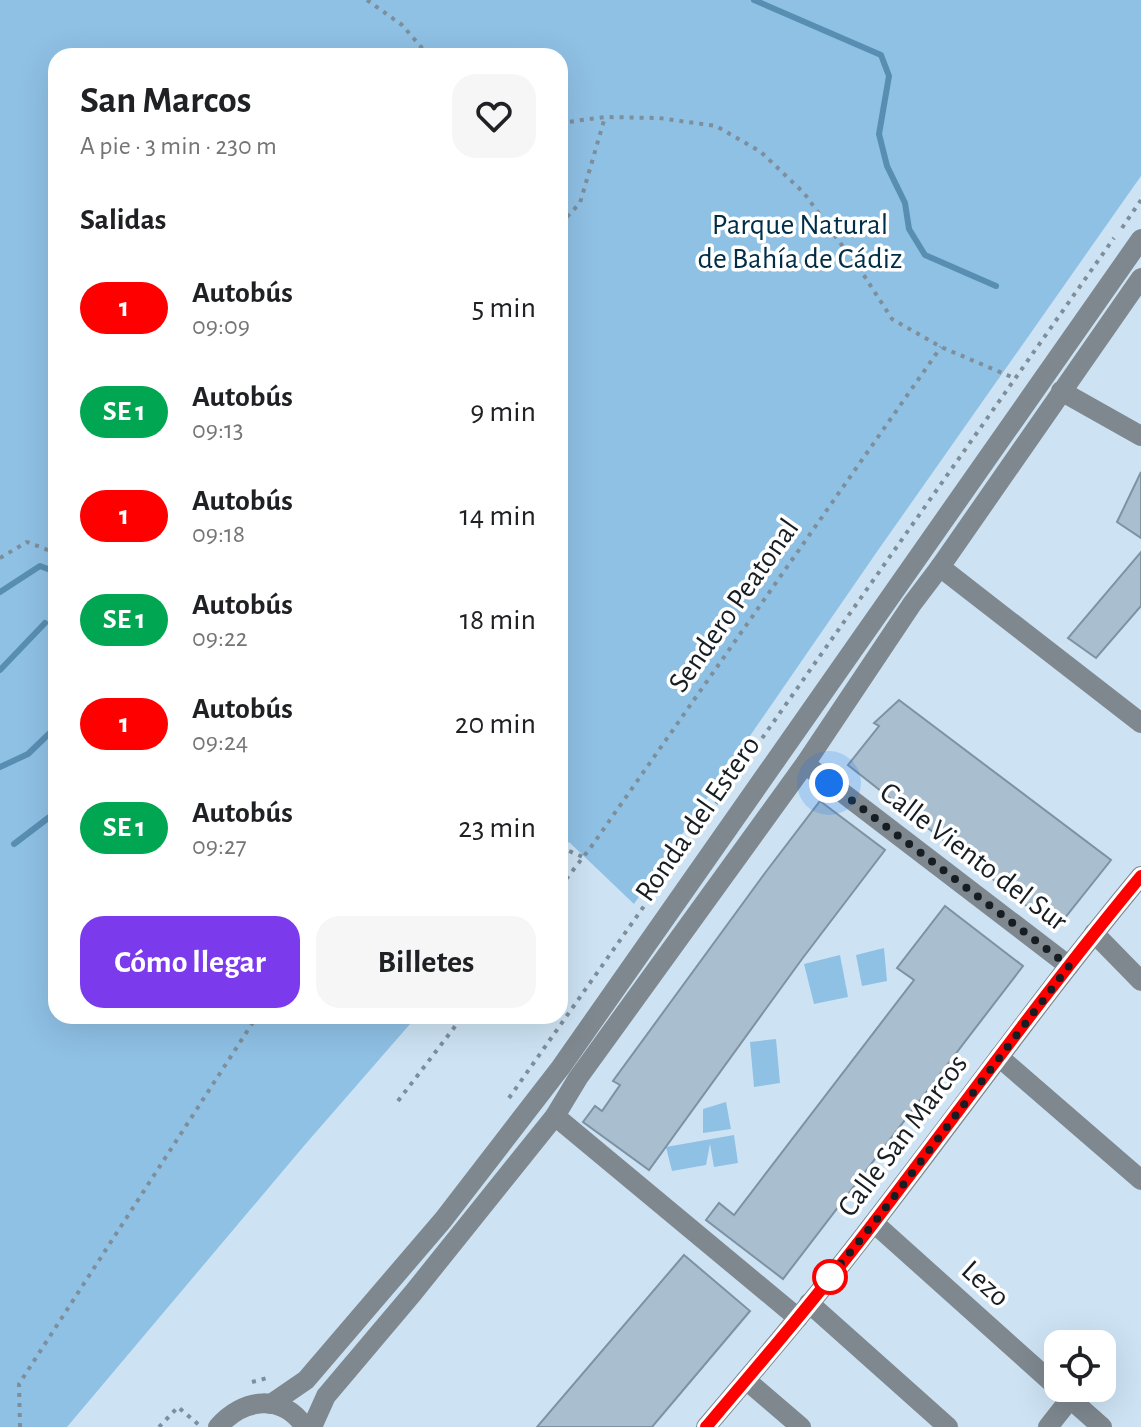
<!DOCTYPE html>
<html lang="es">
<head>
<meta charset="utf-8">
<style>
  body { margin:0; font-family:"Alegreya Sans",sans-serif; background:#f6f6f6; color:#202124; height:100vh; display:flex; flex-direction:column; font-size:30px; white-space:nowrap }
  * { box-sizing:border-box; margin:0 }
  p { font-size:26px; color:#757577 }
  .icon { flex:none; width:44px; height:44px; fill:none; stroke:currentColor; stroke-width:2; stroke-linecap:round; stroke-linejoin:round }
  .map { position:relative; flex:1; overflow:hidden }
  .details { position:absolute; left:48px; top:48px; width:520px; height:976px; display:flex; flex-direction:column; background:#fff; border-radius:24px; box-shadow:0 8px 32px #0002 }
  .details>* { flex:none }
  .badge { padding:0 16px; border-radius:26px; font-size:28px; line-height:52px }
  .buttons { position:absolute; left:1044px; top:1330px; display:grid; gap:16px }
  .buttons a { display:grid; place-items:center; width:72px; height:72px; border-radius:16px; background:#fff; box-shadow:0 8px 32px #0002; font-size:40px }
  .you { position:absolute; width:40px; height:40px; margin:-20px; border:6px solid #fff; border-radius:50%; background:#1a73e8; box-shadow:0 0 0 12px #1a73e833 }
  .map>.badge { position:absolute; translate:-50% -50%; box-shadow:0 0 0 4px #fff }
  h2 { padding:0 32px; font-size:30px; line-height:72px }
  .round { display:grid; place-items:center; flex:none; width:84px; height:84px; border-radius:24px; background:#f6f6f6 }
  .overview { display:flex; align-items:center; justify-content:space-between; height:136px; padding:0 32px }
  h1 { font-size:38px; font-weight:700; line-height:60px }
  .action { display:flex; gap:16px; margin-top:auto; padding:16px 32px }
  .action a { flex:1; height:92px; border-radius:24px; background:#7c3aed; color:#fff; font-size:32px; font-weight:700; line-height:92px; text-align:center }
  .action a+a { background:#f6f6f6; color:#202124 }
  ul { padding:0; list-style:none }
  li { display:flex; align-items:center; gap:24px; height:104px; padding:0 32px }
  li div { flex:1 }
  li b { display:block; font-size:30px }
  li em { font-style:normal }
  li .badge { min-width:88px; font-weight:700; text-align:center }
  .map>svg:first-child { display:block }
  .green { fill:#8fc1e5 }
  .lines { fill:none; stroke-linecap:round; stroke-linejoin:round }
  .stream { stroke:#598eb3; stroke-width:6 }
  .building { fill:#a9bfd0; stroke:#7d92a2; stroke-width:2 }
  .path { stroke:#7e8e9a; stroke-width:4; stroke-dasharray:4 6; stroke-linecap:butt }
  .minor { stroke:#7f888f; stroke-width:20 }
  .tertiary { stroke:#7f888f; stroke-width:20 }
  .line-casing { stroke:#fff; stroke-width:18 }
  .line { stroke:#f00; stroke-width:12 }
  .walk { stroke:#161e24; stroke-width:8; stroke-dasharray:0 14.4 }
  .stop-dot { fill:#fff; stroke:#f00; stroke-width:4 }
  .labels { text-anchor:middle; stroke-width:7; stroke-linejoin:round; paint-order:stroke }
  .park-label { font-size:30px; fill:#002d47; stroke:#fff }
  .street-label { font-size:30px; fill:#161e24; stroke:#fff }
</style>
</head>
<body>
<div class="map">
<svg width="1141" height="1427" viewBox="0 0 1141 1427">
  <rect width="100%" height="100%" fill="#cde3f4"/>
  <!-- green -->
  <g class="green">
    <polygon points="0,0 1141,0 1141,176 874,556 634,904 569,842 560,852 560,56 56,56 56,1016 417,1016 303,1147 67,1427 0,1427"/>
    <polygon points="884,948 887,981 862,986 856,955"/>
    <polygon points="840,955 848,997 814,1004 804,964"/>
    <polygon points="776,1039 780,1083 754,1087 750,1042"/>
    <polygon points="726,1102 731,1129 703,1133 703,1109"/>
    <polygon points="734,1135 738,1163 714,1167 710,1144 706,1165 672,1171 666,1147"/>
  </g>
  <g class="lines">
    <!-- stream -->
    <g class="stream">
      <polyline points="754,0 881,55 889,76 879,134 887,166 905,203 909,229 925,255 996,286"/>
      <polyline points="0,592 40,566 56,572"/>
      <polyline points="0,670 45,623"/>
      <polyline points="0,767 28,754 56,727"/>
      <polyline points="14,844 56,812"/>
    </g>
  </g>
  <!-- building -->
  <g class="building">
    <polygon points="1141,472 1141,538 1117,522"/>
    <polygon points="1141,552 1141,606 1096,658 1068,638"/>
    <polygon points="899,700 1111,860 1056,929 848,765 879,726 874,723"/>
    <polygon points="820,801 885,850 802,959 649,1170 583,1122 595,1106 602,1111 620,1085 613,1081 765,873"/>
    <polygon points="945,906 1023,966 783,1279 706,1220 719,1203 734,1215 914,980 897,968"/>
    <polygon points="684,1255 750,1311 652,1427 537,1427"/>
  </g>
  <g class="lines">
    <!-- path -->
    <g class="path">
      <polyline points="367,0 402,25 429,56"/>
      <polyline points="560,123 605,117 659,118 716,126 761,152 804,193 865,277 892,319 941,347 1014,378"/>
      <polyline points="560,224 580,203 605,117"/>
      <polyline points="1122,228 1141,200"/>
      <polyline points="0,558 27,542 56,553"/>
      <polyline points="560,847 583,857"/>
      <polyline points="560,887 591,847 941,347"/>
      <polyline points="509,1098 1114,238"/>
      <polyline points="398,1101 463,1016"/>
      <polyline points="252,1382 271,1377"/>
      <polyline points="20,1427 19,1384 257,1016"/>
      <polyline points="159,1427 178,1407 199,1425"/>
    </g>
    <!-- minor -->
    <g class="minor">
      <polyline points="1061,391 1141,436"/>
      <polyline points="940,567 1141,723"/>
      <polyline points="805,764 1069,966"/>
      <polyline points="1094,933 1141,981"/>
      <polyline points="999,1057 1141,1180"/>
      <polyline points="555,1116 798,1318"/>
      <polyline points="874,1223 1058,1388"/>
      <polyline points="809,1303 948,1427"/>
      <polyline points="746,1380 801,1427"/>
      <polyline points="1058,1388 1102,1427"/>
      <path d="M 706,1427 C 763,1360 821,1292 875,1221 C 964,1106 1048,988 1141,876"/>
      <polyline points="1048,1427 1070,1399"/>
    </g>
    <!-- tertiary -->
    <g class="tertiary">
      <polyline points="271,1404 306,1380 443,1220 561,1067 1141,239"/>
      <path d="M 218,1427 C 243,1398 282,1393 305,1427"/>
      <polyline points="312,1427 326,1396 413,1293 555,1116 578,1078 805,764 912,604 940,567 1141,278"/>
    </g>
  </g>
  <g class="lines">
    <!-- line casing -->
    <g class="line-casing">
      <path id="line" d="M 706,1427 C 763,1360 821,1292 875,1221 C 963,1106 1048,988 1141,876"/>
    </g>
    <!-- line -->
    <use href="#line" class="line"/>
    <!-- walk -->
    <polyline class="walk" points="829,783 1069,966 874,1223 825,1283 830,1277"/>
  </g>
  <!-- markers -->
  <circle class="stop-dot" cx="830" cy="1277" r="16"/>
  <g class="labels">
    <!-- park labels -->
    <g class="park-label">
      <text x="800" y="234">Parque Natural<tspan x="800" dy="34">de Bahía de Cádiz</tspan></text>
    </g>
    <!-- street labels -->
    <g class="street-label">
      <text transform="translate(733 605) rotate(-55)" y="10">Sendero Peatonal</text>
      <text transform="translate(697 818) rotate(-55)" y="10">Ronda del Estero</text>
      <text transform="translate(974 856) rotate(37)" y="10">Calle Viento del Sur</text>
      <text transform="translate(902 1135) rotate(-53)" y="10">Calle San Marcos</text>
      <text transform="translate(986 1283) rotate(42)" y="10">Lezo</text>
    </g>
  </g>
</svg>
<div class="buttons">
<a><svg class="icon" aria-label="locate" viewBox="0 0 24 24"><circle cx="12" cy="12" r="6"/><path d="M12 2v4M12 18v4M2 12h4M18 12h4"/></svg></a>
</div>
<div class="you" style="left:829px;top:783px"></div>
<section class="details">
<div class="overview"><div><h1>San Marcos</h1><p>A pie · 3 min · 230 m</p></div><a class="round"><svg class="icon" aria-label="heart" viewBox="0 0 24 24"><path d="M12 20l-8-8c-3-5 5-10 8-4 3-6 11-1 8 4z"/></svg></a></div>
<h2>Salidas</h2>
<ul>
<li><span class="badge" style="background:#f00;color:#fff">1</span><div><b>Autobús</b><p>09:09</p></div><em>5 min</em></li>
<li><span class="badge" style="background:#00a651;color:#fff">SE 1</span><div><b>Autobús</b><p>09:13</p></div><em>9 min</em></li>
<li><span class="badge" style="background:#f00;color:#fff">1</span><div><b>Autobús</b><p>09:18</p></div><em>14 min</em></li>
<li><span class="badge" style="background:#00a651;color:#fff">SE 1</span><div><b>Autobús</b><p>09:22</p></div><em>18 min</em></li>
<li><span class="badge" style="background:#f00;color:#fff">1</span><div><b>Autobús</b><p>09:24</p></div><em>20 min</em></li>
<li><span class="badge" style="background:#00a651;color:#fff">SE 1</span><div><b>Autobús</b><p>09:27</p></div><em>23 min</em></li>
</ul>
<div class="action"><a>Cómo llegar</a><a>Billetes</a></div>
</section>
</div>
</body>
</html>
